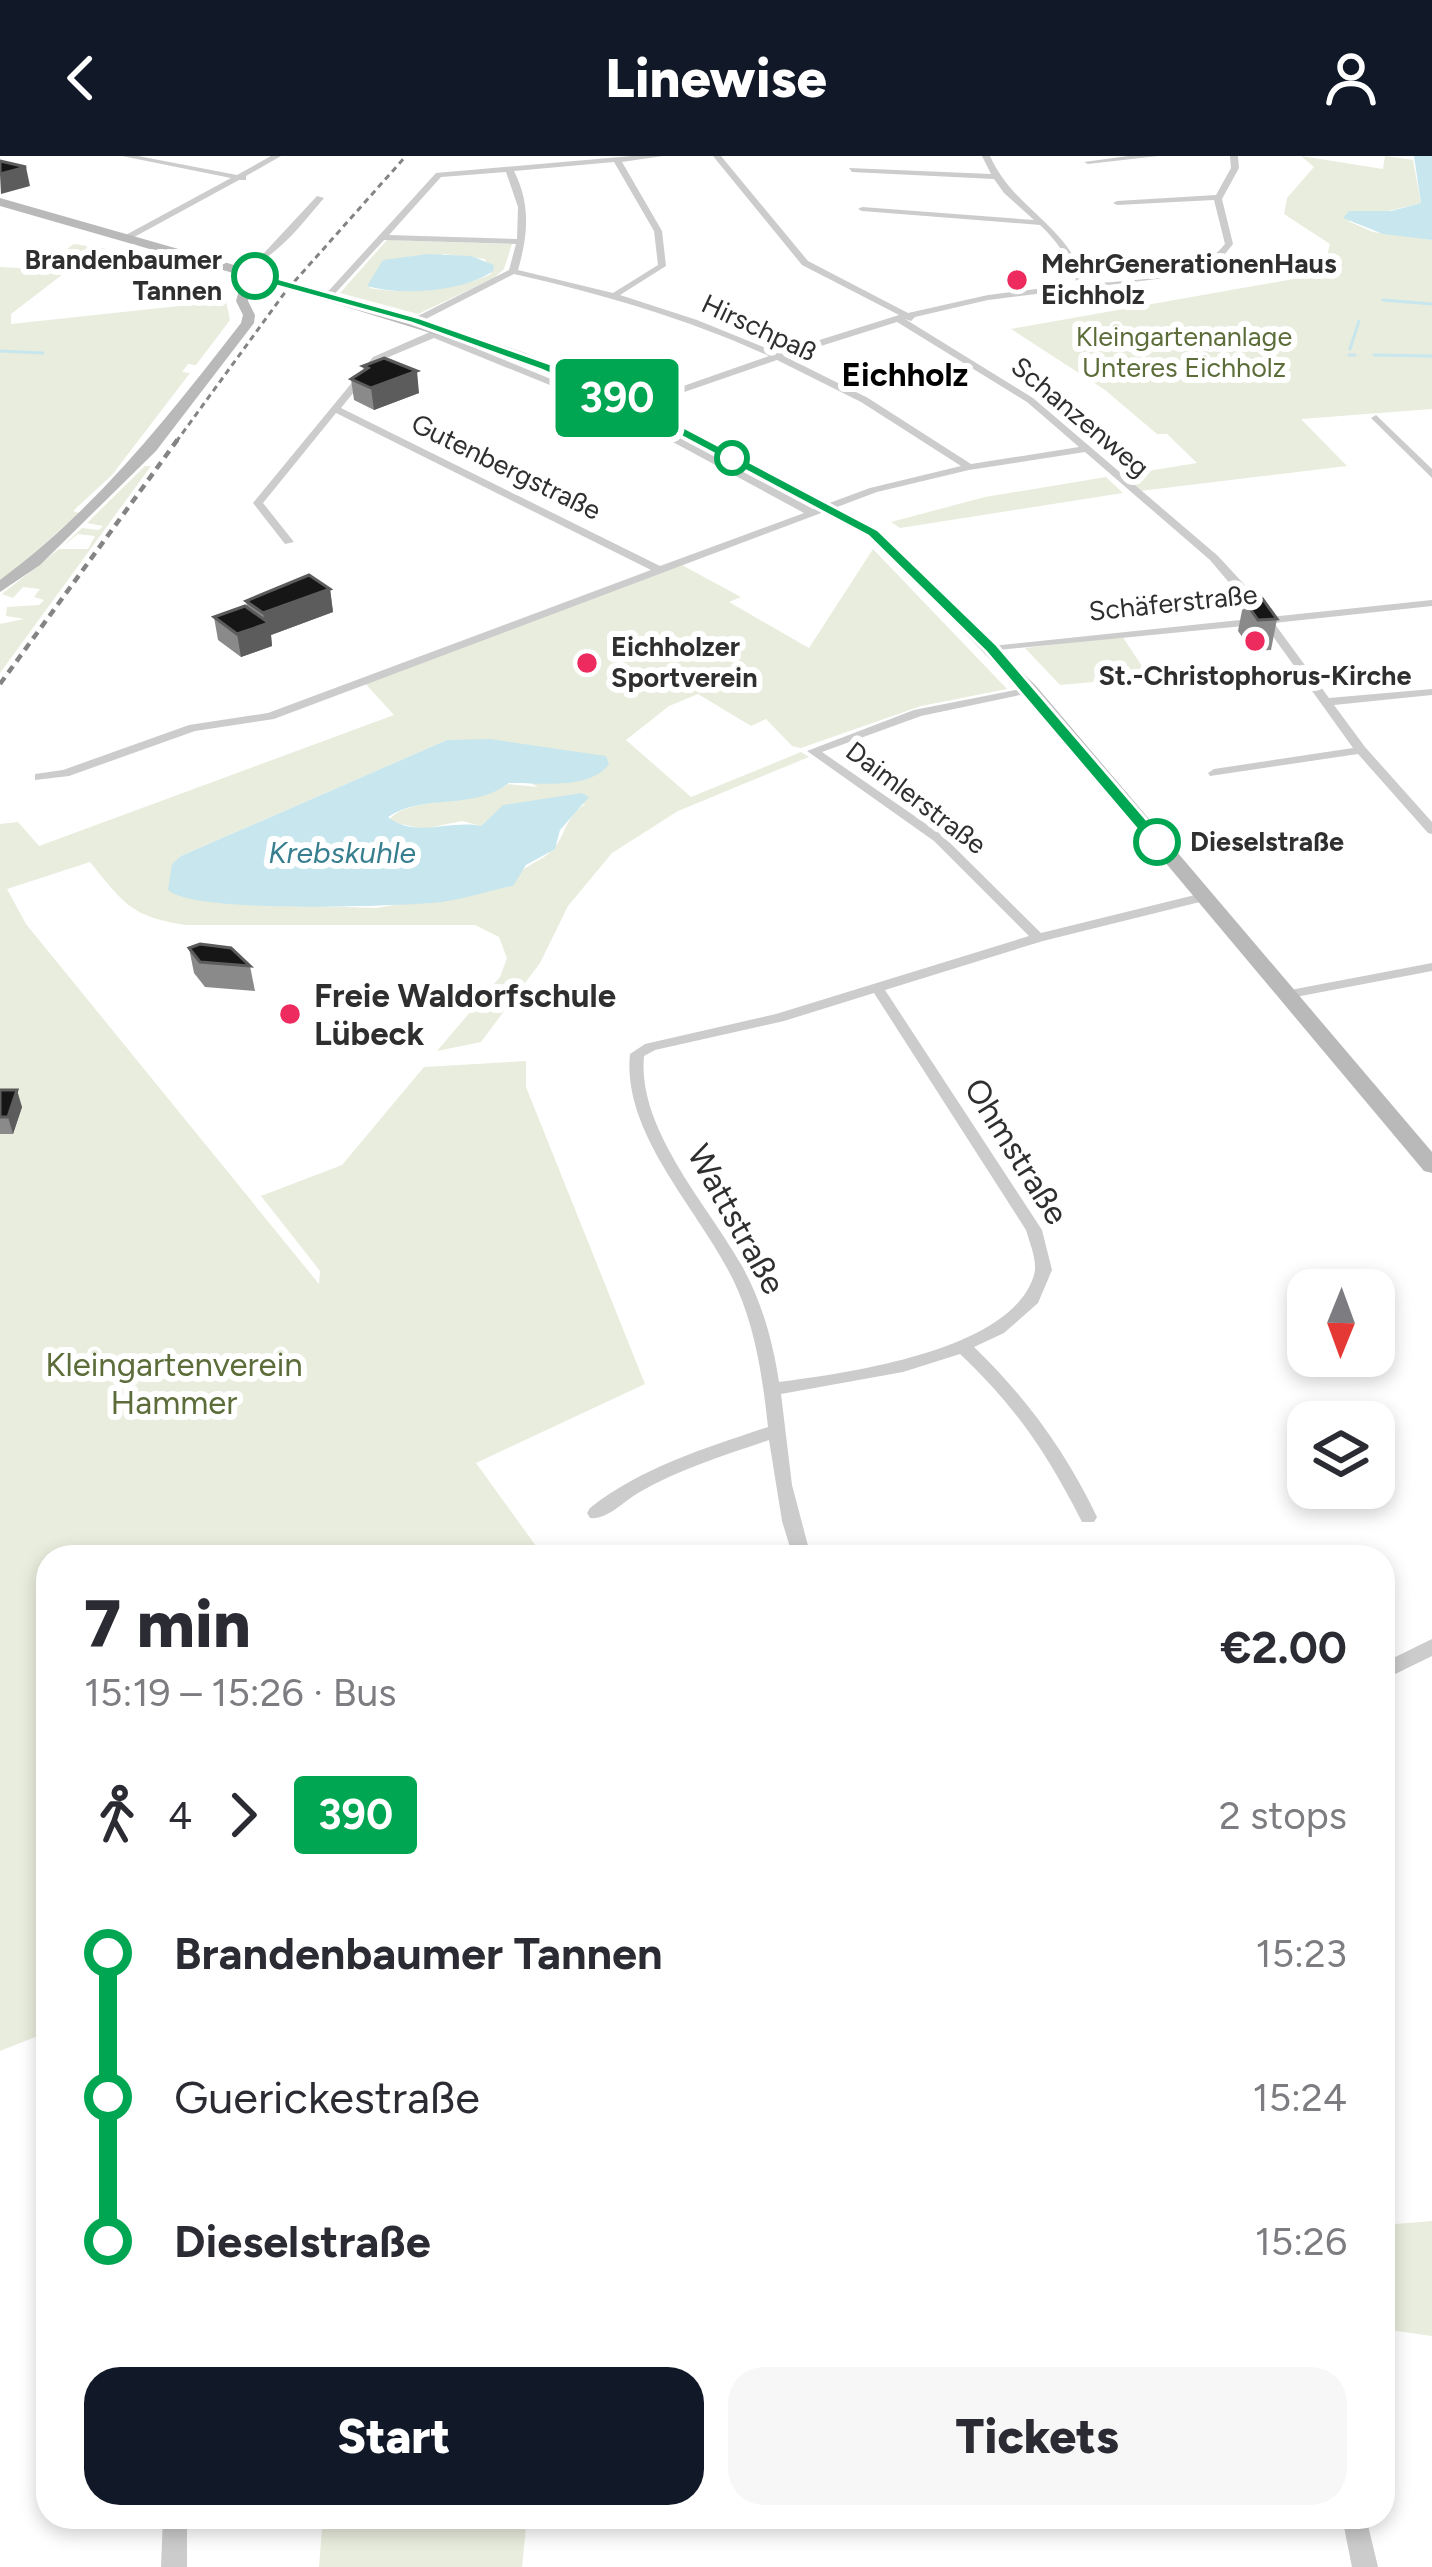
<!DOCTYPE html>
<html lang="en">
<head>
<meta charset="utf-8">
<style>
  body { margin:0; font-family:Figtree,sans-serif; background:#f7f7f7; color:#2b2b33; height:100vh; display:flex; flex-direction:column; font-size:45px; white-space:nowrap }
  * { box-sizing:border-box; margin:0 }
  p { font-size:39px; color:#7c7c81 }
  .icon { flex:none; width:66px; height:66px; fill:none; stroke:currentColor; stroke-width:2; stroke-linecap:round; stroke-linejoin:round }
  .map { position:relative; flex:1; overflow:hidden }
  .side { position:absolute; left:36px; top:1389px; width:1359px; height:984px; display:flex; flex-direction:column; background:#fff; border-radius:36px; box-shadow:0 6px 18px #0003 }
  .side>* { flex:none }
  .badge { padding:0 24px; border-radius:9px; font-size:42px; line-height:78px }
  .needle { width:78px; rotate:181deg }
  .fabs { position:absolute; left:1287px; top:1113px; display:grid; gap:24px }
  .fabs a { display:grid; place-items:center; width:108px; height:108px; border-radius:24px; background:#fff; box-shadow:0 6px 18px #0003; font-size:60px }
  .map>.badge { position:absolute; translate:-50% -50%; box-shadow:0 0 0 6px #fff }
  .legs { display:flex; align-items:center; gap:18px; height:132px; padding:0 48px; font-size:39px }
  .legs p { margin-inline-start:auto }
  .overview { display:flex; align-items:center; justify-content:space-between; height:204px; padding:0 48px }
  h1 { font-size:66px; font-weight:800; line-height:90px }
  .action { display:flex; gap:24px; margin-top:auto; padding:24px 48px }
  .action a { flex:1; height:138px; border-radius:36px; background:#111827; color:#fff; font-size:48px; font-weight:800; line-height:138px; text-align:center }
  .action a+a { background:#f7f7f7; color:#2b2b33 }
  ul { padding:0 48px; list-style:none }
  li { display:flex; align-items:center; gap:42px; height:144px; font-size:45px }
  li i { display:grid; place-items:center; width:18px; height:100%; margin:0 15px; background:currentColor }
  li i::after { content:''; width:30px; height:30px; margin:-15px; border:9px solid; border-radius:50%; background:#fff }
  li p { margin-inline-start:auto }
  li:first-child i { background:linear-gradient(#0000 50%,currentColor 0) }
  li:last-child i { background:linear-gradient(currentColor 50%,#0000 0) }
  header { display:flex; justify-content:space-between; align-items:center; height:156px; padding:0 48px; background:#111827; color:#fff; font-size:54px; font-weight:800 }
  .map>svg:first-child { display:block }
  .green { fill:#e9eddd; fill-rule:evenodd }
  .water { fill:#c8e6ee }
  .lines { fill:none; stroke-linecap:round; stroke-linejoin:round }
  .stream { stroke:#c8e6ee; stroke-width:3 }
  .street { fill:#ccc; fill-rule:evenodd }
  .secondary { fill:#b9b9b9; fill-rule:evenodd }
  .rail-far1 { stroke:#848484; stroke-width:3; stroke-dasharray:6 4.5; stroke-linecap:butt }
  .rail { stroke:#848484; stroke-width:4.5; stroke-dasharray:8 6; stroke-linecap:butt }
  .wall { fill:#8a8a8a }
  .shaded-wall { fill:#5c5c5c }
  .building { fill:#161616; stroke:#5c5c5c; stroke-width:3 }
  .line-1 { fill:#00a651; stroke:#fff; stroke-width:3 }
  .stop-1-dot { fill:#fff; stroke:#00a651; stroke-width:6 }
  .poi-dot { fill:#ed2b5f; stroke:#fff; stroke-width:4.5 }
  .labels { text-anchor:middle; stroke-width:12; stroke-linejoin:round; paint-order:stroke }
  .far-stop-label { font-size:27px; font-weight:bold; fill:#2f2f2f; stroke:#fff; text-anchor:end }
  .far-poi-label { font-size:27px; font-weight:bold; fill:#2f2f2f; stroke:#fff; text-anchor:start }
  .far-street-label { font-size:27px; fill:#2f2f2f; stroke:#fff }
  .far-park-label { font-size:27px; fill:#5c6d3a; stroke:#fff }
  .far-water-label { font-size:30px; font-style:italic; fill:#377e8f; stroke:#fff }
  .far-quarter-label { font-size:33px; font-weight:bold; fill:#000; stroke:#fff }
  .poi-label { font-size:33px; font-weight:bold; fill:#2f2f2f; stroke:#fff; text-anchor:start }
  .street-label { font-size:33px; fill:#2f2f2f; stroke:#fff }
  .park-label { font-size:33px; fill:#5c6d3a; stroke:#fff }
</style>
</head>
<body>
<header><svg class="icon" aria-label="back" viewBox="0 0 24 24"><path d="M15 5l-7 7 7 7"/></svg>Linewise<svg class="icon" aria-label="person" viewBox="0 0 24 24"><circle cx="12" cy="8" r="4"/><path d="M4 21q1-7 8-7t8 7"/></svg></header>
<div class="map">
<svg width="1432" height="2411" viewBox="0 0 1432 2411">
  <rect width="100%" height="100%" fill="#fff"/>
  <!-- green -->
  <g class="green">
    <polygon points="1301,0 1383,13 1385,0 1413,4 1421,47 1348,65 1373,76 1432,84 1432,253 1301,263 1347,310 1140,335 1123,319 1197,307 1167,278 1157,278 1105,234 1011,173 1322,118 1330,88 1284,58 1287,42 1314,11"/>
    <path d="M 387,84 L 512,88 L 504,113 L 494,122 L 418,158 L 340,137 ZM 444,98 L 485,103 L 491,118 C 458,134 406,139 369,132 Z"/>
    <polygon points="74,88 107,93 67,115 11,158 11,168 226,145 230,164 196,209 188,208 182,216 190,217 112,319 73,355 79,357 0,427 0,111 40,113"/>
    <polygon points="145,310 151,310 0,517 0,468 24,463 6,460 7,451 39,449 44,444 34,441 40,433 23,431 13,442 2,438 59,393 88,393 95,380 78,378 62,391 82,372 99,374 103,370 87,367"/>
    <polygon points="1106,321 1123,337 900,372 891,366 985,341"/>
    <path d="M 873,393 L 1007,533 L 921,550 L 801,592 L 792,590 L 766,563 L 751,570 L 698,538 L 669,550 L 626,584 L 691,641 L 801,596 L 809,601 L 678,655 L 612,697 L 568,750 L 540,807 L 481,886 L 437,895 L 500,821 L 507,802 L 499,781 L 475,769 L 186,769 C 132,761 124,748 90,706 L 7,733 L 26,768 L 319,1128 L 320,1115 L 261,1040 L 342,1009 L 424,911 L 526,905 L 526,931 L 645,1228 L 476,1307 L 544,1401 L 48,1401 L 48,1876 L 0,1895 L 0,668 L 18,666 L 39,690 L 394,559 L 361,523 L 680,408 L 741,441 L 729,446 L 809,492 ZM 447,584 L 538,631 L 508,628 C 478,651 404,639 389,665 L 423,673 L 462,665 L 481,670 C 512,640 544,642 585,648 C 562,664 566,683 549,697 C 535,710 520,708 513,730 L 376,752 L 256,748 L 181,700 Z"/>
    <polygon points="1122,480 1149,521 1060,529 1025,492"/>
    <polygon points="1432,2065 1432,2180 1383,2173 1383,2069"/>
    <polygon points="323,2361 527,2361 522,2411 319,2411"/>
  </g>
  <!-- water -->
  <g class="water">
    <polygon points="1414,0 1432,0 1432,84 1383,78 1343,62 1349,55 1391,55 1421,47"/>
    <path d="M 428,98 L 471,100 L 494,109 L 493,115 C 463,136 402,140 367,130 L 383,104 Z"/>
    <path d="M 490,583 L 606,600 L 609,608 C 590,635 537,626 509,627 C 473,655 424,637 388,661 C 416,683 449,663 481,670 L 503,649 L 582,637 L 589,641 L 560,674 L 555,693 L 526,709 L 513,730 C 486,735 460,745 432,747 C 389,750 194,758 168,734 L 172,708 L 181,700 L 447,584 Z"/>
  </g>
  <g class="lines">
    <!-- stream -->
    <g class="stream">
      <polyline points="1383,144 1432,148"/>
      <polyline points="1350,193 1359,165"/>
      <polyline points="0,195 43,197"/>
      <polyline points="1349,199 1355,199"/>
      <polyline points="1374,199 1432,200"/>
    </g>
    <!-- street -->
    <g class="street">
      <polygon points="122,0 138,0 237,19 271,0 281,0 246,20 246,24 239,24 125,86 122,81 231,22"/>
      <path d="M 632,0 L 663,0 L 622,6 L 662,75 L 666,110 L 620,139 L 697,164 L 778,197 L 899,159 L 802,109 L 713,0 L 721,0 L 808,105 L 908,157 L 988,139 L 1077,128 C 1070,104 1059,87 1040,69 L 862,55 L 858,53 L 862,51 L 1034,64 L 1004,37 L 994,23 L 852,16 L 849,12 L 991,18 L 982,0 L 990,0 C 1015,55 1067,67 1086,128 C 1130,124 1195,125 1225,88 L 1214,44 L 1117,49 L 1113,47 L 1117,45 L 1216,39 L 1231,12 L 1230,0 L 1238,0 L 1239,12 L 1222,43 L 1233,88 L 1221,103 L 1202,113 L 1173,121 L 988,144 L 915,161 L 911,165 L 905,163 L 1033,242 L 1218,400 L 1254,439 L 1270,461 L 1432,444 L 1432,450 L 1274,467 L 1329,542 L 1432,533 L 1432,539 L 1334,549 L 1365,591 L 1432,666 L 1432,678 L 1428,677 L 1358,598 L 1210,620 L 1208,617 L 1214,613 L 1353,592 L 1264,468 L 988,495 L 986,493 L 992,490 L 1259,462 L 1210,404 L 1085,296 L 969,314 L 877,336 L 274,563 L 195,575 L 69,620 L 35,624 L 35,618 L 63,614 L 189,569 L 268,557 L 651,414 L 336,257 L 263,347 L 294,386 L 285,388 L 253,347 L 373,201 L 430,176 L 442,174 L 441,178 L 627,254 L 813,353 L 870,332 L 961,310 L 861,246 L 777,204 L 638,252 L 632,252 L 632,248 L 769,200 C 688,163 602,138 514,118 L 418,167 L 412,167 L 412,163 L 509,114 L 516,88 L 384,84 L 330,143 L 323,141 L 436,17 ZM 614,6 L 654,75 L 658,109 L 613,137 L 518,114 C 528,79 531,49 514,15 ZM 506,16 L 518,51 L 517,83 L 389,79 L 441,21 ZM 897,166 L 1027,246 L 1079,291 L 971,308 L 868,242 L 786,201 ZM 434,182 L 621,258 L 804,357 L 660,410 L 341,252 L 379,205 Z"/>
      <polygon points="1128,0 1158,0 1088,8 1084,6"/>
      <path d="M 317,40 L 324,42 C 299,71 272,109 233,116 L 233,112 L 264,97 Z"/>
      <polygon points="1376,259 1432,313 1432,322 1373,264 1371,262"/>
      <path d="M 1030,531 L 1034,532 L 1034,536 L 921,560 L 822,596 L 942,679 L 1041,777 L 1203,737 L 1210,741 L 1208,744 L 1043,785 L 885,834 L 1042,1074 L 1052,1114 L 1038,1147 L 1004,1177 L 974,1191 C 1026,1241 1066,1296 1097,1361 L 1094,1366 L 1082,1366 C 1047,1297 1016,1251 960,1198 L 903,1216 L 781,1238 L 792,1329 L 811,1401 L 793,1401 L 782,1365 L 769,1284 C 725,1299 679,1313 638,1337 C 623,1346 607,1364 590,1362 L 587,1357 L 590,1352 C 642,1311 706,1292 768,1271 C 762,1216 754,1161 727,1112 C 693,1048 622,974 630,898 L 645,888 L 776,858 L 1029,780 L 934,685 L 807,595 L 914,554 ZM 874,837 L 1026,1074 C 1030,1088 1038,1106 1034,1119 C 1012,1195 847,1217 779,1226 C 773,1186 762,1146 742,1110 C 708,1049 637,973 644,900 L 655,894 L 784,865 Z"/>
      <polygon points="1432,807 1432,815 1285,843 1278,839 1285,835"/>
      <polygon points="1432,1483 1432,1500 1383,1524 1383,1507"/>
      <polygon points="163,2361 187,2361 187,2411 161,2411"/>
      <polygon points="1342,2361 1366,2361 1378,2411 1352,2411"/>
    </g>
    <!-- secondary -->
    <path class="secondary" d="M 0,42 L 420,162 L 525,197 L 640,247 L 883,377 L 1036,530 L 1432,996 L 1432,1017 L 1424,1015 L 1024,538 L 873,383 L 630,253 L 515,203 L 259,124 L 253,129 L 248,145 L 255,159 L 254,167 L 156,295 L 40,409 L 0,436 L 0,424 C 96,353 169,260 241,167 L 243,159 L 236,145 L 241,127 L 247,121 L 0,50 Z"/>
    <!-- rail-far1 -->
    <polyline class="rail-far1" points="176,286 286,135 406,0"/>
    <!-- rail -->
    <polyline class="rail" points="0,528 178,283"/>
  </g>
  <!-- wall -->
  <g class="wall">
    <polygon points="363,210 419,237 374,254 354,244 351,223 364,215"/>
    <polygon points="330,433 333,456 271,479 272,490 241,501 218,484 214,461 247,451 246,445"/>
    <polygon points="1244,444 1277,463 1271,494 1252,495 1238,475"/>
    <polygon points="189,792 250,810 255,835 205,831 194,817"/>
    <polygon points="0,934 22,951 13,978 0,978"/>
  </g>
  <!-- shaded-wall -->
  <g class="shaded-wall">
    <polygon points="26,11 30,30 1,38 0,18"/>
    <polygon points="417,215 419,237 374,254 371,232"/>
    <polygon points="330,433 333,456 271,479 272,490 241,501 237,478 265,468 263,457"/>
    <polygon points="17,934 22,951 13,978 8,961"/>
  </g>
  <!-- building -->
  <g class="building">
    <polygon points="0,5 26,11 0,18"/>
    <polygon points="384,202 417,215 371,232 351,223 368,212 363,210"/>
    <polygon points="309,419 330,433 263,457 246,445"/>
    <polygon points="1262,442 1277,463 1258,464 1244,444"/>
    <polygon points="245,450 269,467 237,478 214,461"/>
    <polygon points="200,788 231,792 250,810 200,806 189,792"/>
    <polygon points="0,934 17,934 8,961 0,961"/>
  </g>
  <!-- line-1 -->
  <polygon class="line-1" points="255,116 420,162 551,208 640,248 878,374 997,489 1166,686 1151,690 986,496 868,380 630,253 541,214 411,167 251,123"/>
  <!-- markers -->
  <g class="stop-1-dot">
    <circle cx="255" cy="120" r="21"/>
    <circle cx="732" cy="302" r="15"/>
    <circle cx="1157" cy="686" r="21"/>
  </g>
  <g class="poi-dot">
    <circle cx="1017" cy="124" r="12"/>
    <circle cx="1255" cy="485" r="12"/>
    <circle cx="587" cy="507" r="12"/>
    <circle cx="290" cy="858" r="12"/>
  </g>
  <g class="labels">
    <!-- far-stop labels -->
    <g class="far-stop-label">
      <text x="222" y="113">Brandenbaumer<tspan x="222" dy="31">Tannen</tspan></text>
      <text x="1190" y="695" text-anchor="start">Dieselstraße</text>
    </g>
    <!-- far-poi labels -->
    <g class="far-poi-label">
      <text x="1041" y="117">MehrGenerationenHaus<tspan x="1041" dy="31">Eichholz</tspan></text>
      <text x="611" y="500">Eichholzer<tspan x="611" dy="31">Sportverein</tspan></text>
      <text x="1255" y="529" text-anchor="middle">St.-Christophorus-Kirche</text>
    </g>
    <!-- far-street labels -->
    <g class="far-street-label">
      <text transform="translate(759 172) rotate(25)" y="9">Hirschpaß</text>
      <text transform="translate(1080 261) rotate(40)" y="9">Schanzenweg</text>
      <text transform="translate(506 311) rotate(26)" y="9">Gutenbergstraße</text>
      <text transform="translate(1173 447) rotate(-6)" y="9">Schäferstraße</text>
      <text transform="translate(916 642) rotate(37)" y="9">Daimlerstraße</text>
    </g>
    <!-- far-park labels -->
    <g class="far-park-label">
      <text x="1184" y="190">Kleingartenanlage<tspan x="1184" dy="31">Unteres Eichholz</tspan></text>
    </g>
    <!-- far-water labels -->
    <g class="far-water-label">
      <text x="342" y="707">Krebskuhle</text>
    </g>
    <!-- far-quarter labels -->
    <g class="far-quarter-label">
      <text x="905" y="230">Eichholz</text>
    </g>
    <!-- poi labels -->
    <g class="poi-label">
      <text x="314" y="851">Freie Waldorfschule<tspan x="314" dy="38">Lübeck</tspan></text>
    </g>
    <!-- street labels -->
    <g class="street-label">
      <text transform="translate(1017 995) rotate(58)" y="12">Ohmstraße</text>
      <text transform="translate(737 1063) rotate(61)" y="12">Wattstraße</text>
    </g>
    <!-- park labels -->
    <g class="park-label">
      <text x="174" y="1220">Kleingartenverein<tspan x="174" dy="38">Hammer</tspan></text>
    </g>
  </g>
</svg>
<div class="fabs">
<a><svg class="needle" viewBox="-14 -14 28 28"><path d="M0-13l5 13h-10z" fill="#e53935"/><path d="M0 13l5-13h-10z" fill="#7c7c81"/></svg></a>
<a><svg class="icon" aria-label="layers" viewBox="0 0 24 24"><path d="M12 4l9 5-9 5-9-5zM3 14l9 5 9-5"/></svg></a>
</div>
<b class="badge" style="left:617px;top:242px;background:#00a651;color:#fff">390</b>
<section class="side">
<div class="overview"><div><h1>7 min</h1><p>15:19 – 15:26 · Bus</p></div><b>€2.00</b></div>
<div class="legs"><svg class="icon" aria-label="walk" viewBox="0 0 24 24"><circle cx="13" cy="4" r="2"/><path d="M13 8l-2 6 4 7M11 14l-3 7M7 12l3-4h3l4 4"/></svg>4<svg class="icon" aria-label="forward" viewBox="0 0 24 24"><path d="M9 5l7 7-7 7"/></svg><b class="badge" style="background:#00a651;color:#fff">390</b><p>2 stops</p></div>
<ul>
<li><i style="color:#00a651"></i><b>Brandenbaumer Tannen</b><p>15:23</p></li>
<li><i style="color:#00a651"></i><span>Guerickestraße</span><p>15:24</p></li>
<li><i style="color:#00a651"></i><b>Dieselstraße</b><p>15:26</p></li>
</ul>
<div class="action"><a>Start</a><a>Tickets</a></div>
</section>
</div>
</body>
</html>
